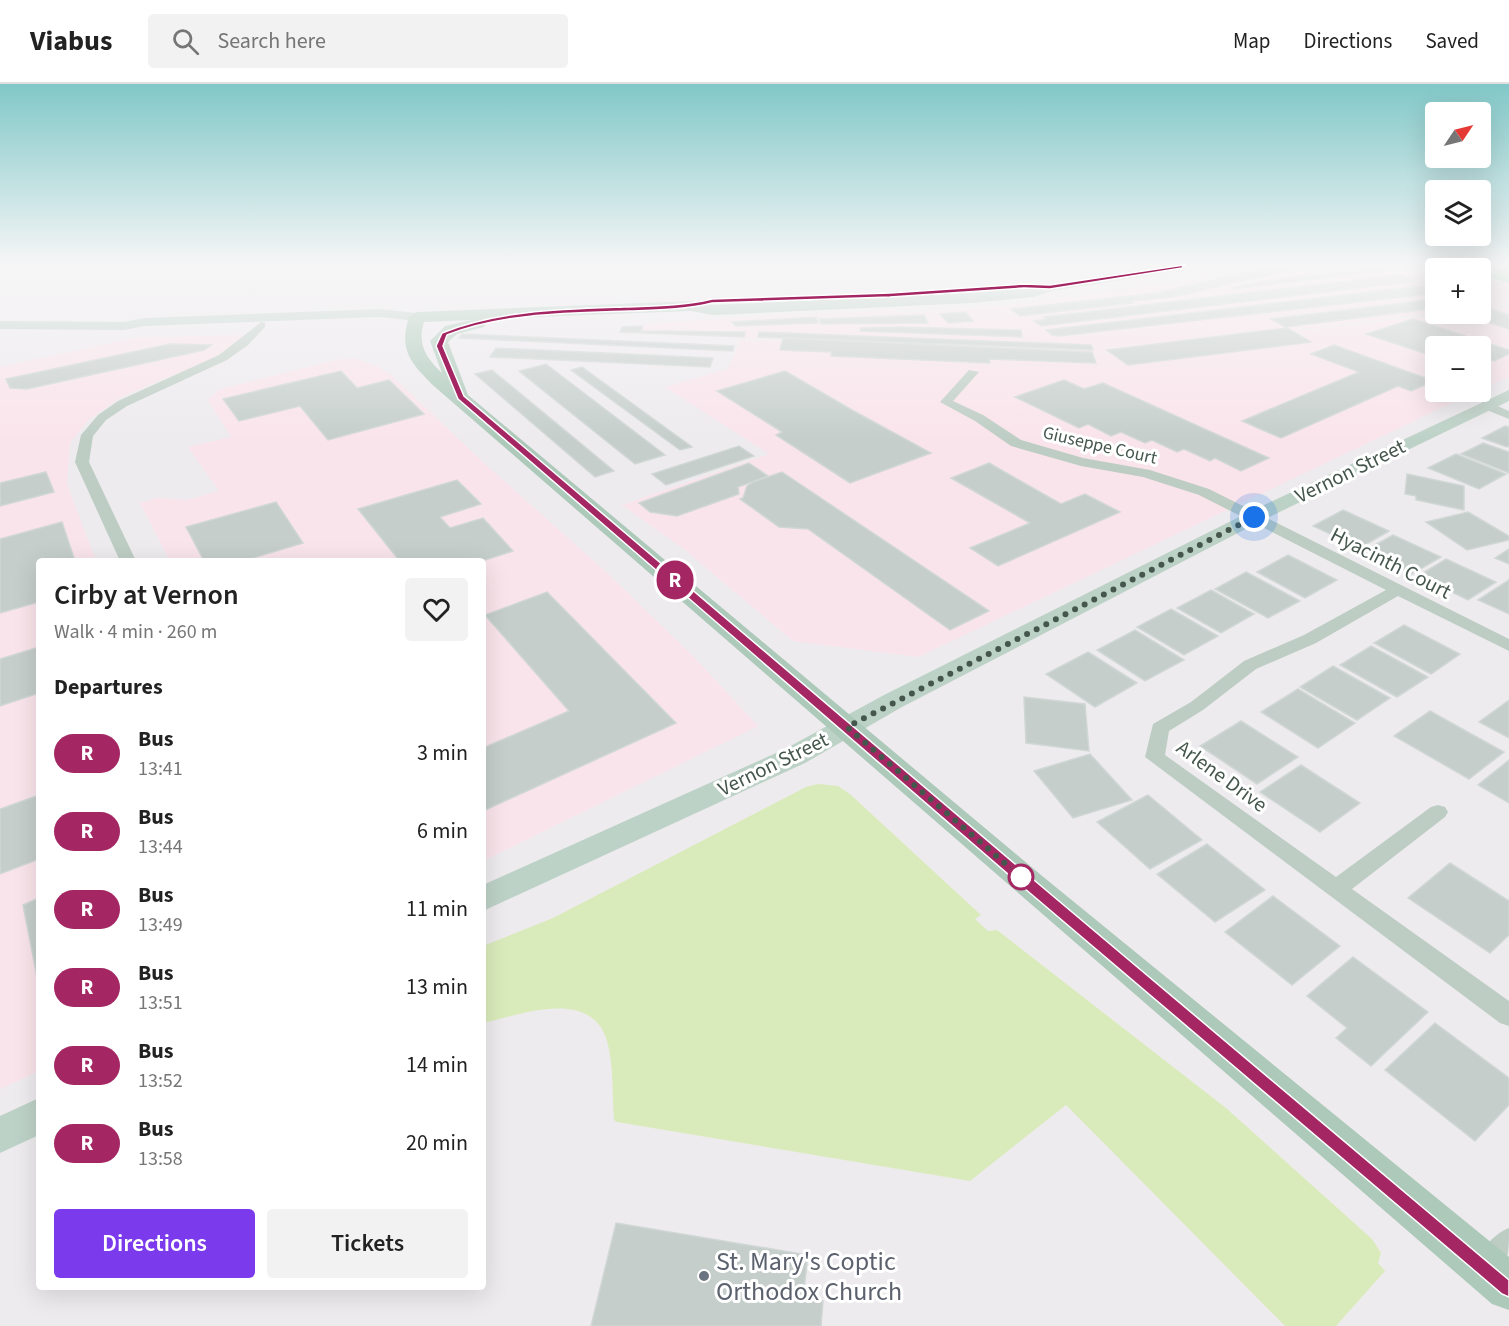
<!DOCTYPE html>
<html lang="en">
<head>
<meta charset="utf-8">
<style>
  body { margin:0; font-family:"Source Sans 3",sans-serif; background:#f2f2f2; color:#222; height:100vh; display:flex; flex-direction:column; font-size:22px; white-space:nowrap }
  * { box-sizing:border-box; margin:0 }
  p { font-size:20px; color:#767676 }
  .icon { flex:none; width:33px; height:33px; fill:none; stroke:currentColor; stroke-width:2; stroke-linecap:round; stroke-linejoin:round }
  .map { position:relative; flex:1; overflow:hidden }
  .details { position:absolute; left:36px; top:474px; width:450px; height:732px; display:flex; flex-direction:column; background:#fff; border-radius:6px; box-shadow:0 6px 24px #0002 }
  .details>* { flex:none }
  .badge { padding:0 12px; border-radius:20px; font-size:21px; line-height:39px }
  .needle { width:39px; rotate:55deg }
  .tools { position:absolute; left:1425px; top:18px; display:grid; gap:12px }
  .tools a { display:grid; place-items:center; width:66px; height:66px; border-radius:6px; background:#fff; box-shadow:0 6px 24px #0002; font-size:30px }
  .you { position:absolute; width:30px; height:30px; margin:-15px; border:4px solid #fff; border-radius:50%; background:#1a73e8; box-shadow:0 0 0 9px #1a73e833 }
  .map>.badge { position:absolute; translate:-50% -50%; box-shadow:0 0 0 3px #fff }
  h2 { padding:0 18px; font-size:22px; line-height:54px }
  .round { display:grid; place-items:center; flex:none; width:63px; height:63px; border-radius:6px; background:#f2f2f2 }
  .summary { display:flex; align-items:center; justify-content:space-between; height:102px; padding:0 18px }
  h1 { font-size:28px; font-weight:600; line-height:45px }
  .button { display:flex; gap:12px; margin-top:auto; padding:12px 18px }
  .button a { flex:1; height:69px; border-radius:6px; background:#7c3aed; color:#fff; font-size:24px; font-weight:600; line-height:69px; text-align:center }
  .button a+a { background:#f2f2f2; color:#222 }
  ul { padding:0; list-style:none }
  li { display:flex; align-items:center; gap:18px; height:78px; padding:0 18px }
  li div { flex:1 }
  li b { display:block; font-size:22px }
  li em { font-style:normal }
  li .badge { min-width:66px; font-weight:700; text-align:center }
  header { display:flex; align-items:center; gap:36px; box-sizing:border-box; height:84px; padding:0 30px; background:#fff; border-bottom:2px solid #e0e0e0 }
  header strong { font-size:28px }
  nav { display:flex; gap:33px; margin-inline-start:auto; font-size:21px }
  .search { width:420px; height:54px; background:#f2f2f2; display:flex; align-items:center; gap:15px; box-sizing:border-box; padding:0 21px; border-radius:6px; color:#767676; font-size:22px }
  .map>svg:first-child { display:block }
  .commercial { fill:#fae4eb }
  .green { fill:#daebbb }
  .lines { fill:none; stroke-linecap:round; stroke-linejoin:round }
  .river { fill:#8ae599; fill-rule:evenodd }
  .building { fill:#c5cecb; stroke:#d0d7d5; stroke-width:1.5 }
  .street { fill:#bdcdc4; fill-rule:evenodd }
  .secondary { fill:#bdd2c7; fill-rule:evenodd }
  .primary { fill:#acc9b9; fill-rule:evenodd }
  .line { fill:#a42764; stroke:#fff; stroke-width:1.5 }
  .walk { stroke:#45574d; stroke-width:6; stroke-dasharray:0 10.8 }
  .stop-dot { fill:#fff; stroke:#a42764; stroke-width:3 }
  .worship-dot { fill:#6b7280; stroke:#fff; stroke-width:2 }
  .labels { text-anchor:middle; stroke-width:6; stroke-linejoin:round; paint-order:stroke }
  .far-street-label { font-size:18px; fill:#45574d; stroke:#fff }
  .street-label { font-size:21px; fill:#45574d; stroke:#fff }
  .near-worship-label { font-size:26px; fill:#5b616d; stroke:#fff; text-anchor:start }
</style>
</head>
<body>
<header>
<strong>Viabus</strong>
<div class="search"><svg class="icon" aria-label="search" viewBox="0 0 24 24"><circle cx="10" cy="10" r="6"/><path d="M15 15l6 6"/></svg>Search here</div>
<nav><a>Map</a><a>Directions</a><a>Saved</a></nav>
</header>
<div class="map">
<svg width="1509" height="1242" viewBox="0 0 1509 1242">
  <rect width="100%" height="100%" fill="#eeebee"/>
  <!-- commercial -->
  <g class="commercial">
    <polygon points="1261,183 1509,183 1509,220 1481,224 1480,184 1436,184 1435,229 1103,269 620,249 624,242 743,233 894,226 902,229 1014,221 1238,189"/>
    <polygon points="1505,223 1509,224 1509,293 1481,305 1480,262 1436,262 1436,308 1475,308 918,573 793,557 685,466 622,421 769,370 665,303 728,285 740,256 1105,270 1441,230 1480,230 1481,225"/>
    <polygon points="246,251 214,274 123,312 88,336 70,359 67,400 96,477 39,477 39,987 0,1005 0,283 139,253"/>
    <polygon points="355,274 379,283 391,291 486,381 604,486 693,572 758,642 483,777 483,477 170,477 140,419 157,414 187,416 219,407 188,363 231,353 208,316 220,305 336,276"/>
  </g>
  <!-- green -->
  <path class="green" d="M 818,700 L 838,702 L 851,711 L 981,831 L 975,835 L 988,847 L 997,846 L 1226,1024 L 1372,1155 L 1381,1169 L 1378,1179 L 1385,1187 L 1336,1242 L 1285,1242 L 1066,1021 L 970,1097 L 617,1038 L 614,1036 C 612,1011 614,981 607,957 C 591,903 520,931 483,939 L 483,862 L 553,834 L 806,703 Z"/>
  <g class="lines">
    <!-- river -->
    <polygon class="river" points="1463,183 1498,183 1509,185 1509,199 1480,191 1480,184"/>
  </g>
  <!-- building -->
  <g class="building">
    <polygon points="1267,183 1303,183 1173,213 1131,217 1133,219 1020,232 1011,225 1157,209"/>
    <polygon points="1387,183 1396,185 1234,205 1231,204 1263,197"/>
    <polygon points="1400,191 1415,197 1041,242 1034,237 1046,235 1043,233"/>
    <polygon points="1422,202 1436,205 1436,209 1059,252 1052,251 1046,246"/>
    <polygon points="1436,215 1436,224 1285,243 1271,235"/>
    <polygon points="1484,223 1509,231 1509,245 1465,231 1480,230 1480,225"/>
    <polygon points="965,228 973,237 948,239 940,230"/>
    <polygon points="924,231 928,239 821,240 819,235"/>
    <polygon points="816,233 818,239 736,242 732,238"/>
    <polygon points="1413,235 1509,266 1509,270 1494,277 1487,275 1480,277 1480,262 1436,262 1436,273 1366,250"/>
    <polygon points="643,242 641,247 745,248 744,253 620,248 622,243"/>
    <polygon points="898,243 1021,246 1022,253 860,247 861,244"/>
    <polygon points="1287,244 1311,258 1128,281 1107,266"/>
    <polygon points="759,248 1091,261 1093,266 758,253"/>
    <polygon points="462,250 734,262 733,267 459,254"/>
    <polygon points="783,254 1092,268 1096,279 989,275 990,279 831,272 832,268 780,266"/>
    <polygon points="170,260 211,261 204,266 27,305 10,304 6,295"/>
    <polygon points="1334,261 1434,297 1411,307 1398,302 1281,354 1242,337 1359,288 1311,270"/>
    <polygon points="496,264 713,274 710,283 490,273"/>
    <polygon points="546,280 665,371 635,380 519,287"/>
    <polygon points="582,283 692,363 680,366 571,286"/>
    <polygon points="492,286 614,387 595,393 475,290"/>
    <polygon points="341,287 357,304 389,296 424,330 328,356 300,322 239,337 223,315"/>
    <polygon points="785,287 852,326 931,369 850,399 776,351 782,348 717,307"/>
    <polygon points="1064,296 1084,305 1103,299 1269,374 1241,387 1215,374 1210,377 1184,365 1177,368 1152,356 1145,359 1121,348 1111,352 1088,340 1079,344 1015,313"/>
    <polygon points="1505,342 1509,343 1509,362 1507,363 1482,354"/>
    <polygon points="1483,359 1509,368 1509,389 1461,370"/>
    <polygon points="739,362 754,372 666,401 652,390"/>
    <polygon points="1456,370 1506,390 1479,405 1428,384"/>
    <polygon points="749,379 768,392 738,403 739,410 677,432 650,428 639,419"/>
    <polygon points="989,379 1061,420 1085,410 1120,428 998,482 970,464 1030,439 951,394"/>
    <polygon points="46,388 54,408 0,422 0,399"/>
    <polygon points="782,388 989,527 950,546 808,445 779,443 740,415 743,414 747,402 753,398"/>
    <polygon points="1407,390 1464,402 1464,426 1416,416 1416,412 1405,410"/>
    <polygon points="457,396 481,420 440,433 450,444 483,434 513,467 482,477 393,477 398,475 358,425"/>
    <polygon points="276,418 303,459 243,477 204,477 186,443"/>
    <polygon points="1343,426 1389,447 1360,464 1313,442"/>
    <polygon points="1468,428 1509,452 1509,456 1467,466 1426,438"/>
    <polygon points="62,438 75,477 39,477 39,518 0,529 0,455"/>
    <polygon points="1393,451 1441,473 1412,490 1364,467"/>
    <polygon points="1509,465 1509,480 1495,474"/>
    <polygon points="1288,471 1337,496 1305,514 1257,488"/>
    <polygon points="1446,475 1496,498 1468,516 1418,492"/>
    <polygon points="1246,488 1300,517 1268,534 1215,505"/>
    <polygon points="1509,496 1509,530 1478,516"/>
    <polygon points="1211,506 1254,530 1221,549 1177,524"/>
    <polygon points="547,508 676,639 483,727 483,664 569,627 485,531"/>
    <polygon points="1171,525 1218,552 1184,571 1137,543"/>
    <polygon points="1404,541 1460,570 1431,590 1374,559"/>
    <polygon points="1135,546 1184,576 1145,597 1097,566"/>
    <polygon points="1371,562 1428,593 1397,613 1340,581"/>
    <polygon points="39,563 39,609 0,622 0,575"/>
    <polygon points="1088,568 1137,599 1095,623 1046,590"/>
    <polygon points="1333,582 1390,614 1357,636 1300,603"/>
    <polygon points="1298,605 1355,639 1318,664 1261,628"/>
    <polygon points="1024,613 1085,620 1089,667 1026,659"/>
    <polygon points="1508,617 1509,617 1509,654 1479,638"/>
    <polygon points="1430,627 1504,668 1469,695 1394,652"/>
    <polygon points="1241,637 1298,673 1257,700 1200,662"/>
    <polygon points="1090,670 1132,716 1073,734 1034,687"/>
    <polygon points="1509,676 1509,719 1478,701"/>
    <polygon points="1301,681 1360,719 1320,748 1260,708"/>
    <polygon points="39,711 39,775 0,790 0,725"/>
    <polygon points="1148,711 1202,756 1150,785 1097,738"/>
    <polygon points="1207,760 1265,806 1215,838 1157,790"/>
    <polygon points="1450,779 1509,817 1509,851 1490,869 1408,814"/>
    <polygon points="1273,812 1340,862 1292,901 1225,848"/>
    <polygon points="39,814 39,903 23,821"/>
    <polygon points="1353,873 1428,928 1371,982 1336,954 1347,944 1307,912"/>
    <polygon points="1435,939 1509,994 1509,1021 1475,1057 1385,986"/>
    <polygon points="616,1139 808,1171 803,1214 823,1217 821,1242 591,1242"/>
  </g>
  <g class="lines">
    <!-- street -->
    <g class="street">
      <polygon points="261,238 265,239 265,243 248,261 227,276 127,322 106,336 93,352 89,378 136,477 120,477 75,378 81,351 98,331 118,317 219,271"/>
      <polygon points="969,286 979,288 953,317 983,331 1021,356 1083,374 1150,386 1209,405 1509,555 1509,567 1398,512 1316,559 1256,585 1203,626 1169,647 1165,671 1336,793 1431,723 1438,721 1445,723 1448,728 1445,733 1352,805 1509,917 1509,942 1500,939 1145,673 1153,640 1191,618 1244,577 1304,551 1386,506 1199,411 1143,393 1081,382 1011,362 975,337 940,318"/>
      <polygon points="1486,317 1509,327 1509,335 1482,324 1482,318"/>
      <path d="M 1509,1144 C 1509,1169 1509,1187 1487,1199 L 1477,1194 L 1472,1184 C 1479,1168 1493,1150 1509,1144 Z"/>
    </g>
    <!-- secondary -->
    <g class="secondary">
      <polygon points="379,225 417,229 424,233 417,237 379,233 145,242 124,246 0,245 0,237 124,238 145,234"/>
      <polygon points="1509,306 1509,317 1261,437 902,623 805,679 483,827 483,801 785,665 884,611 1247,429"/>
      <polygon points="39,1014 39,1051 0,1069 0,1032"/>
    </g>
    <!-- primary -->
    <path class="primary" d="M 1155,183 L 1189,183 L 1182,187 L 1052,207 L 1033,213 L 973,219 L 713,231 L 691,227 L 483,235 L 486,239 L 484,243 L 457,250 L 448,258 L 468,311 L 1041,791 L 1509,1173 L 1509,1226 L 1492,1220 L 435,303 C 412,280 398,267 409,233 L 417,228 L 691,217 L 713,221 L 973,209 L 1032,203 ZM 471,236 L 445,242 L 430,257 L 442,289 C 426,274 417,260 424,238 Z"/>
  </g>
  <!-- sky -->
  <linearGradient id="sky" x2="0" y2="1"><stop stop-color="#82c8c8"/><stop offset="0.51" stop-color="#f7f6f7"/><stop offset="1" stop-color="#f7f6f7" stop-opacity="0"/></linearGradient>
  <rect width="1509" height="356" fill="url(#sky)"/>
  <!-- line -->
  <path class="line" d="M 1184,181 L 1182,184 L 1050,205 L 1024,204 L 890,213 L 712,219 C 684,226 657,226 629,227 C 570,229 503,229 447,251 L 443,262 L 464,312 L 1034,796 L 1509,1196 L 1509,1213 L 1502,1210 L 1024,804 L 458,315 L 436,262 L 442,249 C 498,226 564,225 624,223 C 654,222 683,222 712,215 L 890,209 L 1024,200 L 1050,201 Z"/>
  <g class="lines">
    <!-- walk -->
    <polyline class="walk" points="1021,793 1029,800 847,643 1254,433"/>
  </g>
  <!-- markers -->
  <circle class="stop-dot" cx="1021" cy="793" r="12"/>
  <circle class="worship-dot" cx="704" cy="1192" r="6"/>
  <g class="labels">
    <!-- far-street labels -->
    <g class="far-street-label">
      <text transform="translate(1100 361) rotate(13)" y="6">Giuseppe Court</text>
    </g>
    <!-- street labels -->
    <g class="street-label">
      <text transform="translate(1350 387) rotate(-26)" y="7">Vernon Street</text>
      <text transform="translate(1391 479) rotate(27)" y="7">Hyacinth Court</text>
      <text transform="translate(773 680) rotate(-26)" y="7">Vernon Street</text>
      <text transform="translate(1222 692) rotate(36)" y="7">Arlene Drive</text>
    </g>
    <!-- near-worship labels -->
    <g class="near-worship-label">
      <text x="716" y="1186">St. Mary's Coptic<tspan x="716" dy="30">Orthodox Church</tspan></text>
    </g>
  </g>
</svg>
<div class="tools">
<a><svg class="needle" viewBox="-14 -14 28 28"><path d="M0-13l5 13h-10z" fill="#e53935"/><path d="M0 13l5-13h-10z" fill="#767676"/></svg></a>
<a><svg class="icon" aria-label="layers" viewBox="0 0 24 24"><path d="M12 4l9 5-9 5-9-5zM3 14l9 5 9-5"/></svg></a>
<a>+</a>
<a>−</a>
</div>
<div class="you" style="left:1254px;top:433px"></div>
<b class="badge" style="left:675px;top:496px;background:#a42764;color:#fff">R</b>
<section class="details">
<div class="summary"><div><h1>Cirby at Vernon</h1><p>Walk · 4 min · 260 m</p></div><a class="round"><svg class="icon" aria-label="heart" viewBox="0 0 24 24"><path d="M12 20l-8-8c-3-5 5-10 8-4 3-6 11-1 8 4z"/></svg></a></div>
<h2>Departures</h2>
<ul>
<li><span class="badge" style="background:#a42764;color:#fff">R</span><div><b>Bus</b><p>13:41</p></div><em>3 min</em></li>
<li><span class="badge" style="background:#a42764;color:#fff">R</span><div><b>Bus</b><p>13:44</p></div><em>6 min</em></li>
<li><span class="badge" style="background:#a42764;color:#fff">R</span><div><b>Bus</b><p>13:49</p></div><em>11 min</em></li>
<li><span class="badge" style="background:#a42764;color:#fff">R</span><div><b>Bus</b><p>13:51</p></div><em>13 min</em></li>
<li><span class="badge" style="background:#a42764;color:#fff">R</span><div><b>Bus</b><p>13:52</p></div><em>14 min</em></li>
<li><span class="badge" style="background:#a42764;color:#fff">R</span><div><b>Bus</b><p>13:58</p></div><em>20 min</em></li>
</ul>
<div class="button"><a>Directions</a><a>Tickets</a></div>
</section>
</div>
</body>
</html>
